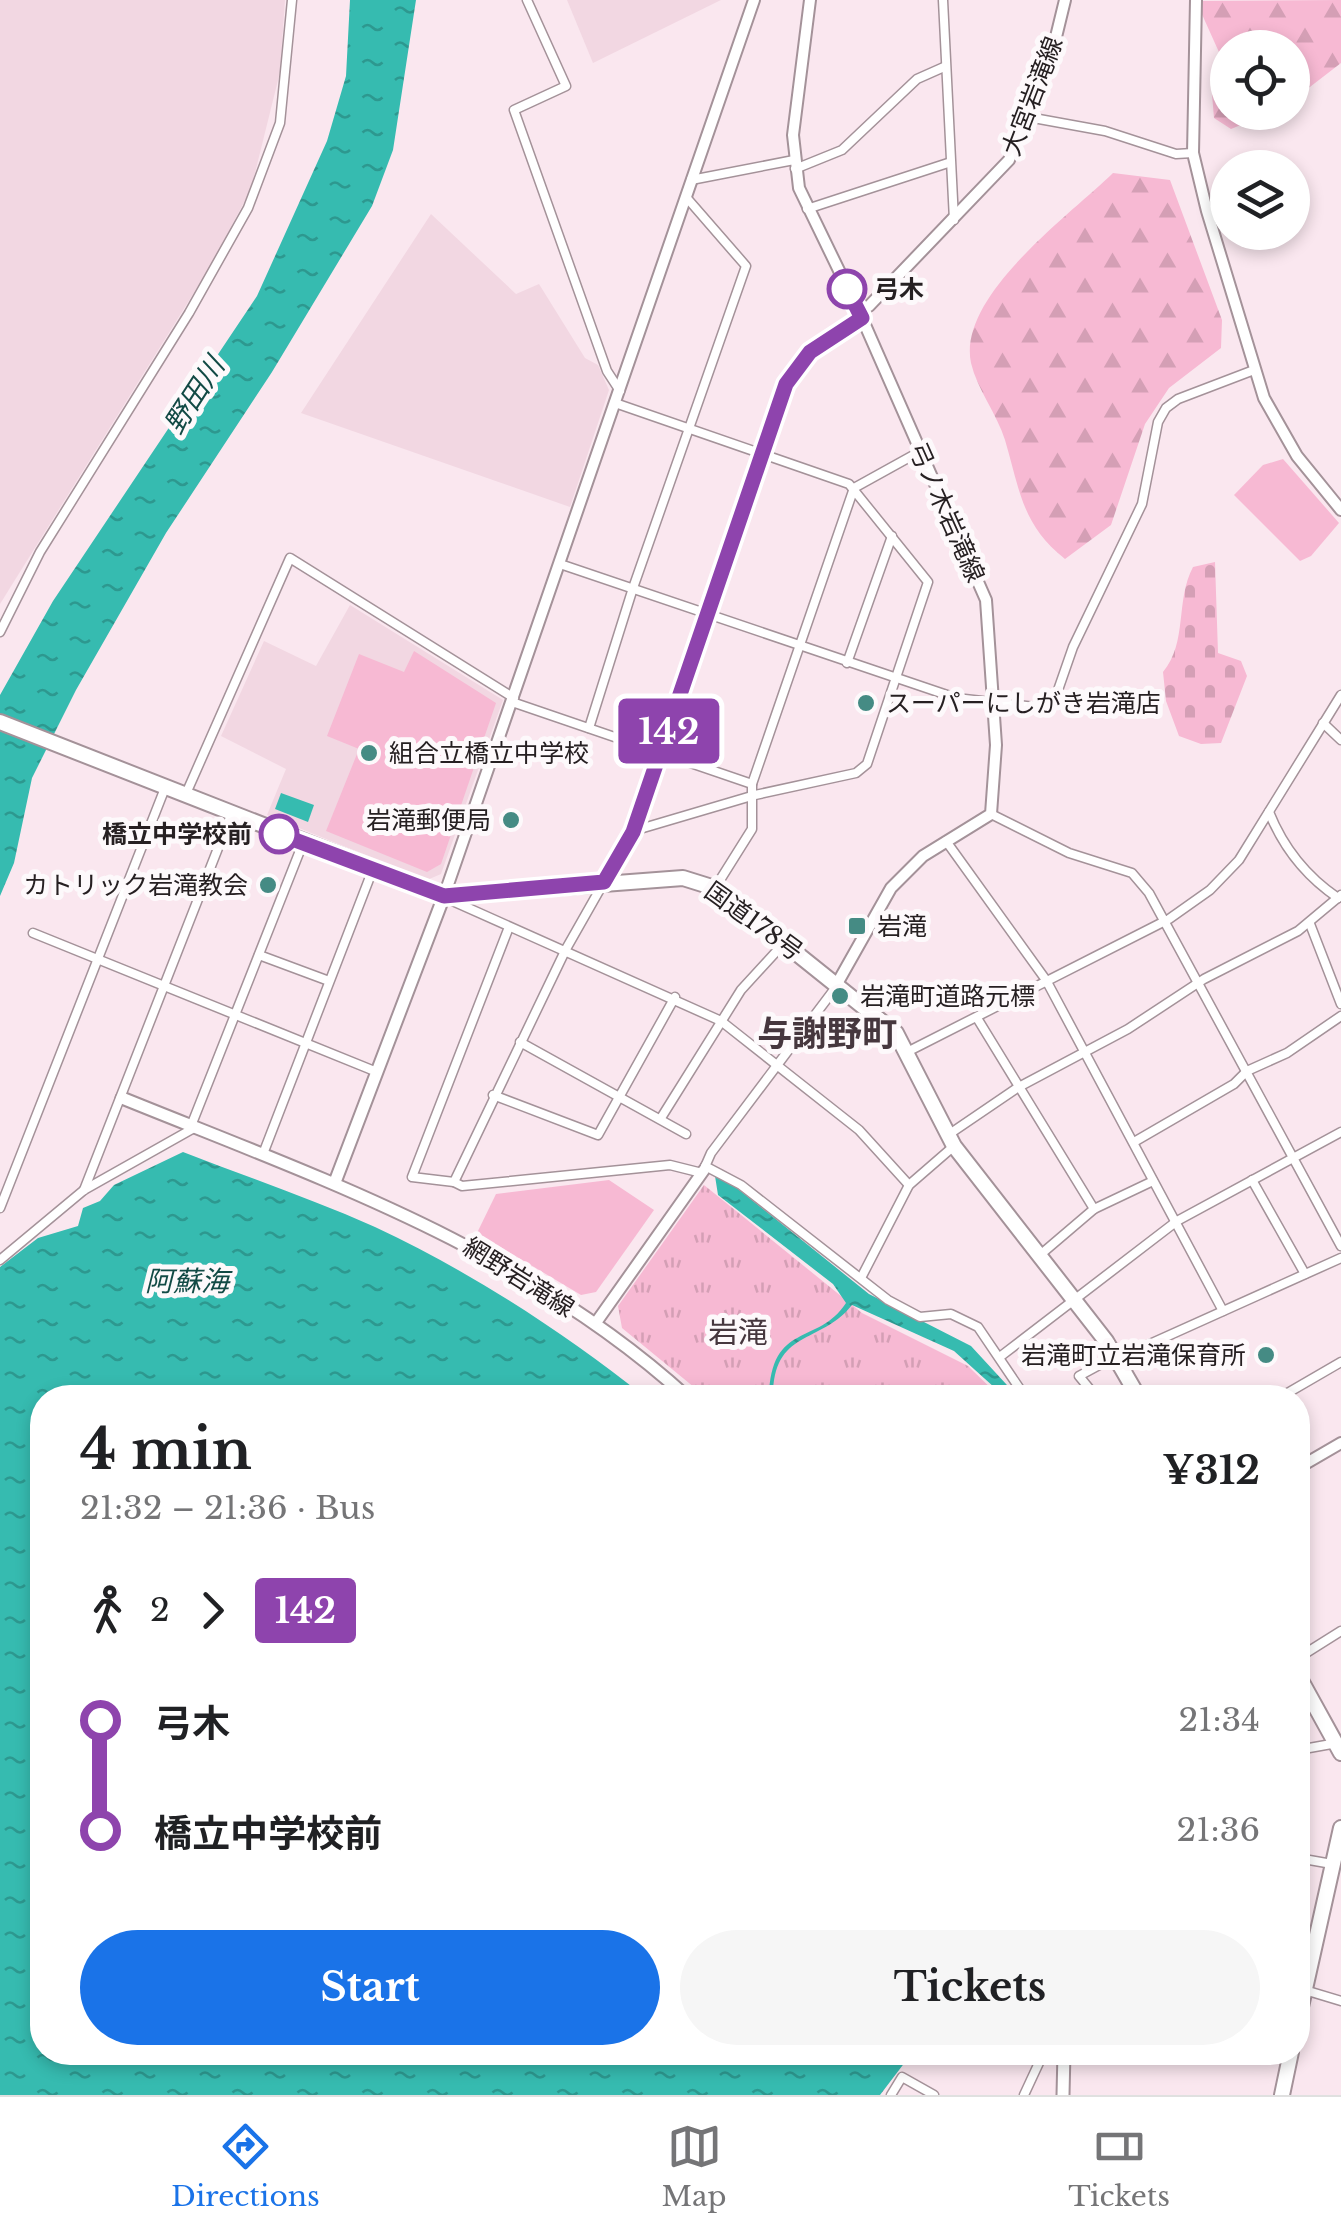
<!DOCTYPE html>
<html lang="en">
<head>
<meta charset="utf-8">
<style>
  body { margin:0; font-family:"Libre Baskerville","Noto Sans JP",serif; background:#f6f6f6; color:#202124; height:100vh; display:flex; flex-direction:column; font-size:38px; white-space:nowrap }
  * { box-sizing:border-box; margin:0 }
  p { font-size:32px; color:#757577 }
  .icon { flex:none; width:55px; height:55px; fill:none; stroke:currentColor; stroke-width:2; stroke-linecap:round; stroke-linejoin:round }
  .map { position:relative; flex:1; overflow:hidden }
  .sheet { position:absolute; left:30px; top:1385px; width:1280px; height:680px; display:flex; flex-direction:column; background:#fff; border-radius:40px; box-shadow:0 5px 15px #0003 }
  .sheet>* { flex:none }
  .badge { padding:0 20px; border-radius:8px; font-size:35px; line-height:65px }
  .fabs { position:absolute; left:1210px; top:30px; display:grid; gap:20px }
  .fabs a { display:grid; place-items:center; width:100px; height:100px; border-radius:50%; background:#fff; box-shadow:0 5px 15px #0003; font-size:50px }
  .map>.badge { position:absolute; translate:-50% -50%; box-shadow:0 0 0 5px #fff }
  .legs { display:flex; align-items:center; gap:15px; height:110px; padding:0 50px; font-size:32px }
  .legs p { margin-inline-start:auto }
  .head { display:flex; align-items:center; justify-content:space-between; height:170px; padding:0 50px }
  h1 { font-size:55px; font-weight:800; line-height:75px }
  .action { display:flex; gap:20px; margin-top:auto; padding:20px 50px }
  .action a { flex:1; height:115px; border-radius:60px; background:#1a73e8; color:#fff; font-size:40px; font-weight:800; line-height:115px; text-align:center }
  .action a+a { background:#f6f6f6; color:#202124 }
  ul { padding:0 50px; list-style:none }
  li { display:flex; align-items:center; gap:35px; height:110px; font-size:38px }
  li i { display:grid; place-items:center; width:15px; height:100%; margin:0 12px; background:currentColor }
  li i::after { content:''; width:25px; height:25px; margin:-12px; border:8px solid; border-radius:50%; background:#fff }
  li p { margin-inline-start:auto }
  li:first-child i { background:linear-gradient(#0000 50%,currentColor 0) }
  li:last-child i { background:linear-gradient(currentColor 50%,#0000 0) }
  .tabs { display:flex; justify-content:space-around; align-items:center; height:140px; border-top:2px solid #e0e0e0; background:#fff; font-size:28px; color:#757577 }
  .tabs a { display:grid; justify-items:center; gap:5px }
  .tabs .on { color:#1a73e8 }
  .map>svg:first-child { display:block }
  .built { fill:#f2d7e2 }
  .grass { fill:#f7b9d3 }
  .forest { fill:url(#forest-firs) }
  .cemetery { fill:url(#cemetery-stones) }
  .park { fill:url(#park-tufts) }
  .water { fill:url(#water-ripples) }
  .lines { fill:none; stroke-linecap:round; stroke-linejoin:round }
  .street-casing { stroke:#a49299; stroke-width:11 }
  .secondary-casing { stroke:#a49299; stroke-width:14 }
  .primary-casing { stroke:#a49299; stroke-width:15 }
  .highway-casing { stroke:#a49299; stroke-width:18 }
  .street { stroke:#fff; stroke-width:8 }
  .secondary { stroke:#fff; stroke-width:10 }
  .primary { stroke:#fff; stroke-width:11 }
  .highway { stroke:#fff; stroke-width:14 }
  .line-1-casing { stroke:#fff; stroke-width:22 }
  .line-1 { stroke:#8e44ad; stroke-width:15 }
  .stop-1-dot { fill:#fff; stroke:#8e44ad; stroke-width:5 }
  .poi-dot { fill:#458b84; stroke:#fdf9fb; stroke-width:4 }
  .labels { text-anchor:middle; stroke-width:10; stroke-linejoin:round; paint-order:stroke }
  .street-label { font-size:25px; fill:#262022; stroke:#fdf9fb }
  .stop-label { font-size:25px; font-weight:bold; fill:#262022; stroke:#fdf9fb; text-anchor:start }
  .poi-label { font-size:25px; fill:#262022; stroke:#fdf9fb; text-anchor:start }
  .water-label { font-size:28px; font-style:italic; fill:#124a45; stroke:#fdf9fb }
  .quarter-label { font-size:30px; fill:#46373e; stroke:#fdf9fb }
  .district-label { font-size:35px; font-weight:bold; fill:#46373e; stroke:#fdf9fb }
</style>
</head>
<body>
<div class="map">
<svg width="1341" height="2095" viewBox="0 0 1341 2095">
  <defs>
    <pattern id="forest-firs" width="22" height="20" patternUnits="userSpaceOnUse" patternTransform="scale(2.5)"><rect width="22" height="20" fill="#f7b9d3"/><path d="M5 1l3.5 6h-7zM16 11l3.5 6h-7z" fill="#d49fb5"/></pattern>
    <pattern id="cemetery-stones" width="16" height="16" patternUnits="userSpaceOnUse" patternTransform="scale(2.5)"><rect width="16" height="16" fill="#f7b9d3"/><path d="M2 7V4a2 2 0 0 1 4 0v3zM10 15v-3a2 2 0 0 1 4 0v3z" fill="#d49fb5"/></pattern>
    <pattern id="park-tufts" width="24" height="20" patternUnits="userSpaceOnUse" patternTransform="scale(2.5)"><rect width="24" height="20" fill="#f7b9d3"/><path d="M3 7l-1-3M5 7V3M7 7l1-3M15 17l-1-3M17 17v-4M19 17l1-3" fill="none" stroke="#d49fb5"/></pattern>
    <pattern id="water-ripples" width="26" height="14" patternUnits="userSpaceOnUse" patternTransform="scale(2.5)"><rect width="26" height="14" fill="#36bbb0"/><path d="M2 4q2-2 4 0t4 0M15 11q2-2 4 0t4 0" fill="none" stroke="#2d988f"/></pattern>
  </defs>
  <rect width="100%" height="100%" fill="#fae7ef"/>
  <!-- built -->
  <g class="built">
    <polygon points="0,0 285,0 280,72 251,189 210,267 0,604"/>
    <polygon points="567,0 721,0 593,63"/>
    <polygon points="431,214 516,294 539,284 585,358 598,365 609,390 570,507 301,413"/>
    <polygon points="350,605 503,700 441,874 427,880 267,815 286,769 221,736 264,641 316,666"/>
  </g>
  <!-- grass -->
  <g class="grass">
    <polygon points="1283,459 1339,523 1311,556 1300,561 1234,495 1263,465"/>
    <polygon points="414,651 496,703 441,864 427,872 326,831 359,749 327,736 359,654 404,672"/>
    <polygon points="609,1180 654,1210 596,1292 581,1295 477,1233 496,1194"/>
  </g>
  <!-- forest -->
  <g class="forest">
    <polygon points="1341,0 1341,63 1293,100 1292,48 1228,48 1227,70 1196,1"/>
    <polygon points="1227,75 1228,112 1270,113 1231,129 1214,118 1212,94"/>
    <path d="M 1113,173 L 1170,180 L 1222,320 L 1221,348 L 1169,388 L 1145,424 L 1111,525 L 1065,559 C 1022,525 1020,491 1005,440 C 997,414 977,389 971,363 C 957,296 1070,215 1113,173 Z"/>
  </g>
  <!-- cemetery -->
  <path class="cemetery" d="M 1215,562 L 1218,653 L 1241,661 L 1247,676 L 1221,743 L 1201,744 L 1179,736 L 1166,701 L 1163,672 C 1188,642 1175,601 1193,567 Z"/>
  <!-- park -->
  <polygon class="park" points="704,1185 862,1313 968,1366 1000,1397 706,1397 622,1328 618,1306"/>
  <!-- water -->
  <g class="water">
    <polygon points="350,0 416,0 393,150 372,206 272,372 166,533 76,690 32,778 14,863 0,896 0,695 53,601 257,296 327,141 346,76"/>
    <polygon points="281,793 314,805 308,822 275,809"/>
    <path d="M 183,1152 C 247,1177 312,1199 375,1227 C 471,1272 562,1331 645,1397 L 42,1398 L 42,2052 L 912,2053 L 880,2095 L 0,2095 L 0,1267 L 38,1238 L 78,1226 L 83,1208 L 100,1201 L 114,1185 Z"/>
    <path d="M 715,1176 L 737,1188 L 869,1294 L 971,1346 L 1018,1397 L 1005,1397 L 954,1351 L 852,1305 C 820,1345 773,1329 773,1397 L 769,1397 C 771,1321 818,1346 846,1303 L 833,1284 L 718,1195 Z"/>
  </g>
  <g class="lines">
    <!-- street casing -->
    <g class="street-casing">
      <g id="street">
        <polyline points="527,0 566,86 514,110 607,371 620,391"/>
        <polyline points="943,0 954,220"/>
        <polyline points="1028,117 1105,131 1176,154 1193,153"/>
        <polyline points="795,169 842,150 917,79 944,67"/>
        <polyline points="691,180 794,160"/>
        <polyline points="807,209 948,163"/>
        <polyline points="615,403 849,484 928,582 867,764 856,773 755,795 633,831"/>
        <polyline points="854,488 919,452"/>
        <polyline points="560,564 956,698 1035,707 1057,693 1073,647 1142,504 1158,422 1166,408 1178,399 1254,370"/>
        <polyline points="0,632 40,552 189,313 248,208 280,123 292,0"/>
        <polyline points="847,663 892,536"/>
        <polyline points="512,702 752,784 752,829 715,888"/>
        <polyline points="1323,723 1341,740"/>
        <polyline points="589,728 633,588 746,266 686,197"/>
        <polyline points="752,784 854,488"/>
        <polyline points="185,796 290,558 514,698"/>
        <path d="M 1269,812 C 1283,847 1307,877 1338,898"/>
        <polyline points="991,814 1069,853 1132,873 1149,893 1341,1246"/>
        <polyline points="946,841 1046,980 1223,1311"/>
        <polyline points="448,899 721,1021 859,1130 909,1185"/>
        <polyline points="1310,924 1341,1004"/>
        <polyline points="509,927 412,1177 454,1182 566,949 633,831 786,385 810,352 862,318"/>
        <polyline points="33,933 377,1072"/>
        <polyline points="259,955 329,981"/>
        <polyline points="977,1018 1094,1209"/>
        <polyline points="520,1042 686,1134"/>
        <polyline points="909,1051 1169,919 1210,890 1239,860 1341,695"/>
        <polyline points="493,1095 598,1135 675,997"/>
        <polyline points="661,1118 741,990 785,942"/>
        <polyline points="191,1126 303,843"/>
        <polyline points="948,1135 1017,1088 1128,1029 1204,979 1298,931 1341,895"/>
        <polyline points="1134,1142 1234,1084 1247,1071 1287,1053 1341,1016"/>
        <polyline points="263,1154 373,869"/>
        <polyline points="705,1166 741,1185 888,1300 920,1317 951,1314 978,1327 1026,1398"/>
        <polyline points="704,1169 711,1153 836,987"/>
        <polyline points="1252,1180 1305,1274"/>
        <polyline points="454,1182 462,1186 670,1165 702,1173"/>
        <polyline points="84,1190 231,815"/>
        <polyline points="0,1208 165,788"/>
        <polyline points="1040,1255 1094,1209 1153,1181"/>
        <polyline points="0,1260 84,1190 194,1128"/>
        <polyline points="861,1278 909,1185 954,1146"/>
        <polyline points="1001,1356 1177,1221 1341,1132"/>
        <polyline points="1119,1362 1141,1348 1341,1258"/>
        <polyline points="1097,1398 1079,1376 1116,1356"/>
        <polyline points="1279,1398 1341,1362"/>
        <polyline points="1298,1658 1341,1631"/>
        <polyline points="1298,1750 1337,1743"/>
        <polyline points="1298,1858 1332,1864"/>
        <polyline points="1298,1988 1341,2001"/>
        <polyline points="891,2095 902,2077 934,2095"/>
        <polyline points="1024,2095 1044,2052"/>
      </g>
    </g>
    <!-- secondary casing -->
    <g class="secondary-casing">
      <g id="secondary">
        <polyline points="810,0 793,135 799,188 862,318 986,600 996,745 991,814 923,856 891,888 838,982"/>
        <polyline points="1196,0 1193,153 1207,211 1264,398 1297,456 1341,510"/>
        <polyline points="858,310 869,306 1009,160 1056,37 1065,0"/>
        <polyline points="444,896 754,0"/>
        <polyline points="595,1324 704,1170"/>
        <polyline points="1298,1468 1341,1443"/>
      </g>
    </g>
    <!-- primary casing -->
    <g class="primary-casing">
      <g id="primary">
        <path d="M 122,1098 C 322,1179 525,1249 688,1398"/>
        <polyline points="335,1182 444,896"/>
        <polyline points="1063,2095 1064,2052"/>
      </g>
    </g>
    <!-- highway casing -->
    <g class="highway-casing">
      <g id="highway">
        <polyline points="0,722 444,896 683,878 715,888 896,1033 954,1146 1106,1341 1139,1398"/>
        <polyline points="1298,1675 1341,1753"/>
        <polyline points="1298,2020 1341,1828"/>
        <polyline points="1282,2095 1291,2052"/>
      </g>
    </g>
    <!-- street -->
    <use href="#street" class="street"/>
    <!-- secondary -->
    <use href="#secondary" class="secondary"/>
    <!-- primary -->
    <use href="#primary" class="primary"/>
    <!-- highway -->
    <use href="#highway" class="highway"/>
  </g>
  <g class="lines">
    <!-- line-1 casing -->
    <g class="line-1-casing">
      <polyline id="line-1" points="279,834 444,896 604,882 633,832 786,384 810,352 862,318 847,289"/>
    </g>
    <!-- line-1 -->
    <use href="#line-1" class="line-1"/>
  </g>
  <!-- markers -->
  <g class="stop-1-dot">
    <circle cx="847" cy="289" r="18"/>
    <circle cx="279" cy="834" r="18"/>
  </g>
  <g class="poi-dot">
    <circle cx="866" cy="703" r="10"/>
    <circle cx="369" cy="753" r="10"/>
    <circle cx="511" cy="820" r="10"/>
    <circle cx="268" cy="885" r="10"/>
    <rect x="847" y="916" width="20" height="20" rx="5"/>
    <circle cx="840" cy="996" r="10"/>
    <circle cx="1266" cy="1355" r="10"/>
  </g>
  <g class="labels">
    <!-- street labels -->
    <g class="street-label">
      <text transform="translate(1032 96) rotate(-69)" y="9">大宮岩滝線</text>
      <text transform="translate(947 512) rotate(66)" y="9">弓ノ木岩滝線</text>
      <text transform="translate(754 921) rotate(36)" y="9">国道178号</text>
      <text transform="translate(519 1277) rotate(32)" y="9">網野岩滝線</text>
    </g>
    <!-- stop labels -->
    <g class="stop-label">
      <text x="874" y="298">弓木</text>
      <text x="252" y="843" text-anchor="end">橋立中学校前</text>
    </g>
    <!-- poi labels -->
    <g class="poi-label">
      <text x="886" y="712">スーパーにしがき岩滝店</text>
      <text x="389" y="762">組合立橋立中学校</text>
      <text x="491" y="829" text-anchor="end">岩滝郵便局</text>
      <text x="248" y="894" text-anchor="end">カトリック岩滝教会</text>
      <text x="877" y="935">岩滝</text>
      <text x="860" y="1005">岩滝町道路元標</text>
      <text x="1246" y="1364" text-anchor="end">岩滝町立岩滝保育所</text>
    </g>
    <!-- water labels -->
    <g class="water-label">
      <text transform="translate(194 395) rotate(-57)" y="10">野田川</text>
      <text x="187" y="1291">阿蘇海</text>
    </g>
    <!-- quarter labels -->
    <g class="quarter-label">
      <text x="738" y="1343">岩滝</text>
    </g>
    <!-- district labels -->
    <g class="district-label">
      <text x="827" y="1046">与謝野町</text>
    </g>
  </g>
</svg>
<div class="fabs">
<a><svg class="icon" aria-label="locate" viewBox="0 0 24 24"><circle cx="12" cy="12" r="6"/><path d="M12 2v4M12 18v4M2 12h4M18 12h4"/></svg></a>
<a><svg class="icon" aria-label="layers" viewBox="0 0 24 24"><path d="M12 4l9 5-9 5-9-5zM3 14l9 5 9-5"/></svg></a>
</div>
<b class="badge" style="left:669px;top:731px;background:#8e44ad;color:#fff">142</b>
<section class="sheet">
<div class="head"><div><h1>4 min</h1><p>21:32 – 21:36 · Bus</p></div><b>¥312</b></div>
<div class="legs"><svg class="icon" aria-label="walk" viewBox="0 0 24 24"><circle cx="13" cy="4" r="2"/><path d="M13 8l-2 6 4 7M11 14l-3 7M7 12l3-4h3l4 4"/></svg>2<svg class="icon" aria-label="forward" viewBox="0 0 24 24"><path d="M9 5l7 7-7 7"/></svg><b class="badge" style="background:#8e44ad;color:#fff">142</b></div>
<ul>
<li><i style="color:#8e44ad"></i><b>弓木</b><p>21:34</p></li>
<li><i style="color:#8e44ad"></i><b>橋立中学校前</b><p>21:36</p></li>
</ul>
<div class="action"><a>Start</a><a>Tickets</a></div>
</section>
</div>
<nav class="tabs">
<a class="on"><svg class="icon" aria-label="directions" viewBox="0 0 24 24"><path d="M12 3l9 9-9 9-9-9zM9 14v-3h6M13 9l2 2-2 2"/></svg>Directions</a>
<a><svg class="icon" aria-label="map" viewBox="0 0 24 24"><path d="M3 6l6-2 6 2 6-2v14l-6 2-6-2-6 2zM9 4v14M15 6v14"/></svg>Map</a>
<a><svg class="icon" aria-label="tickets" viewBox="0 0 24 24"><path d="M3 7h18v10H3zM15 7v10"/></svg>Tickets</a>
</nav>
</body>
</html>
